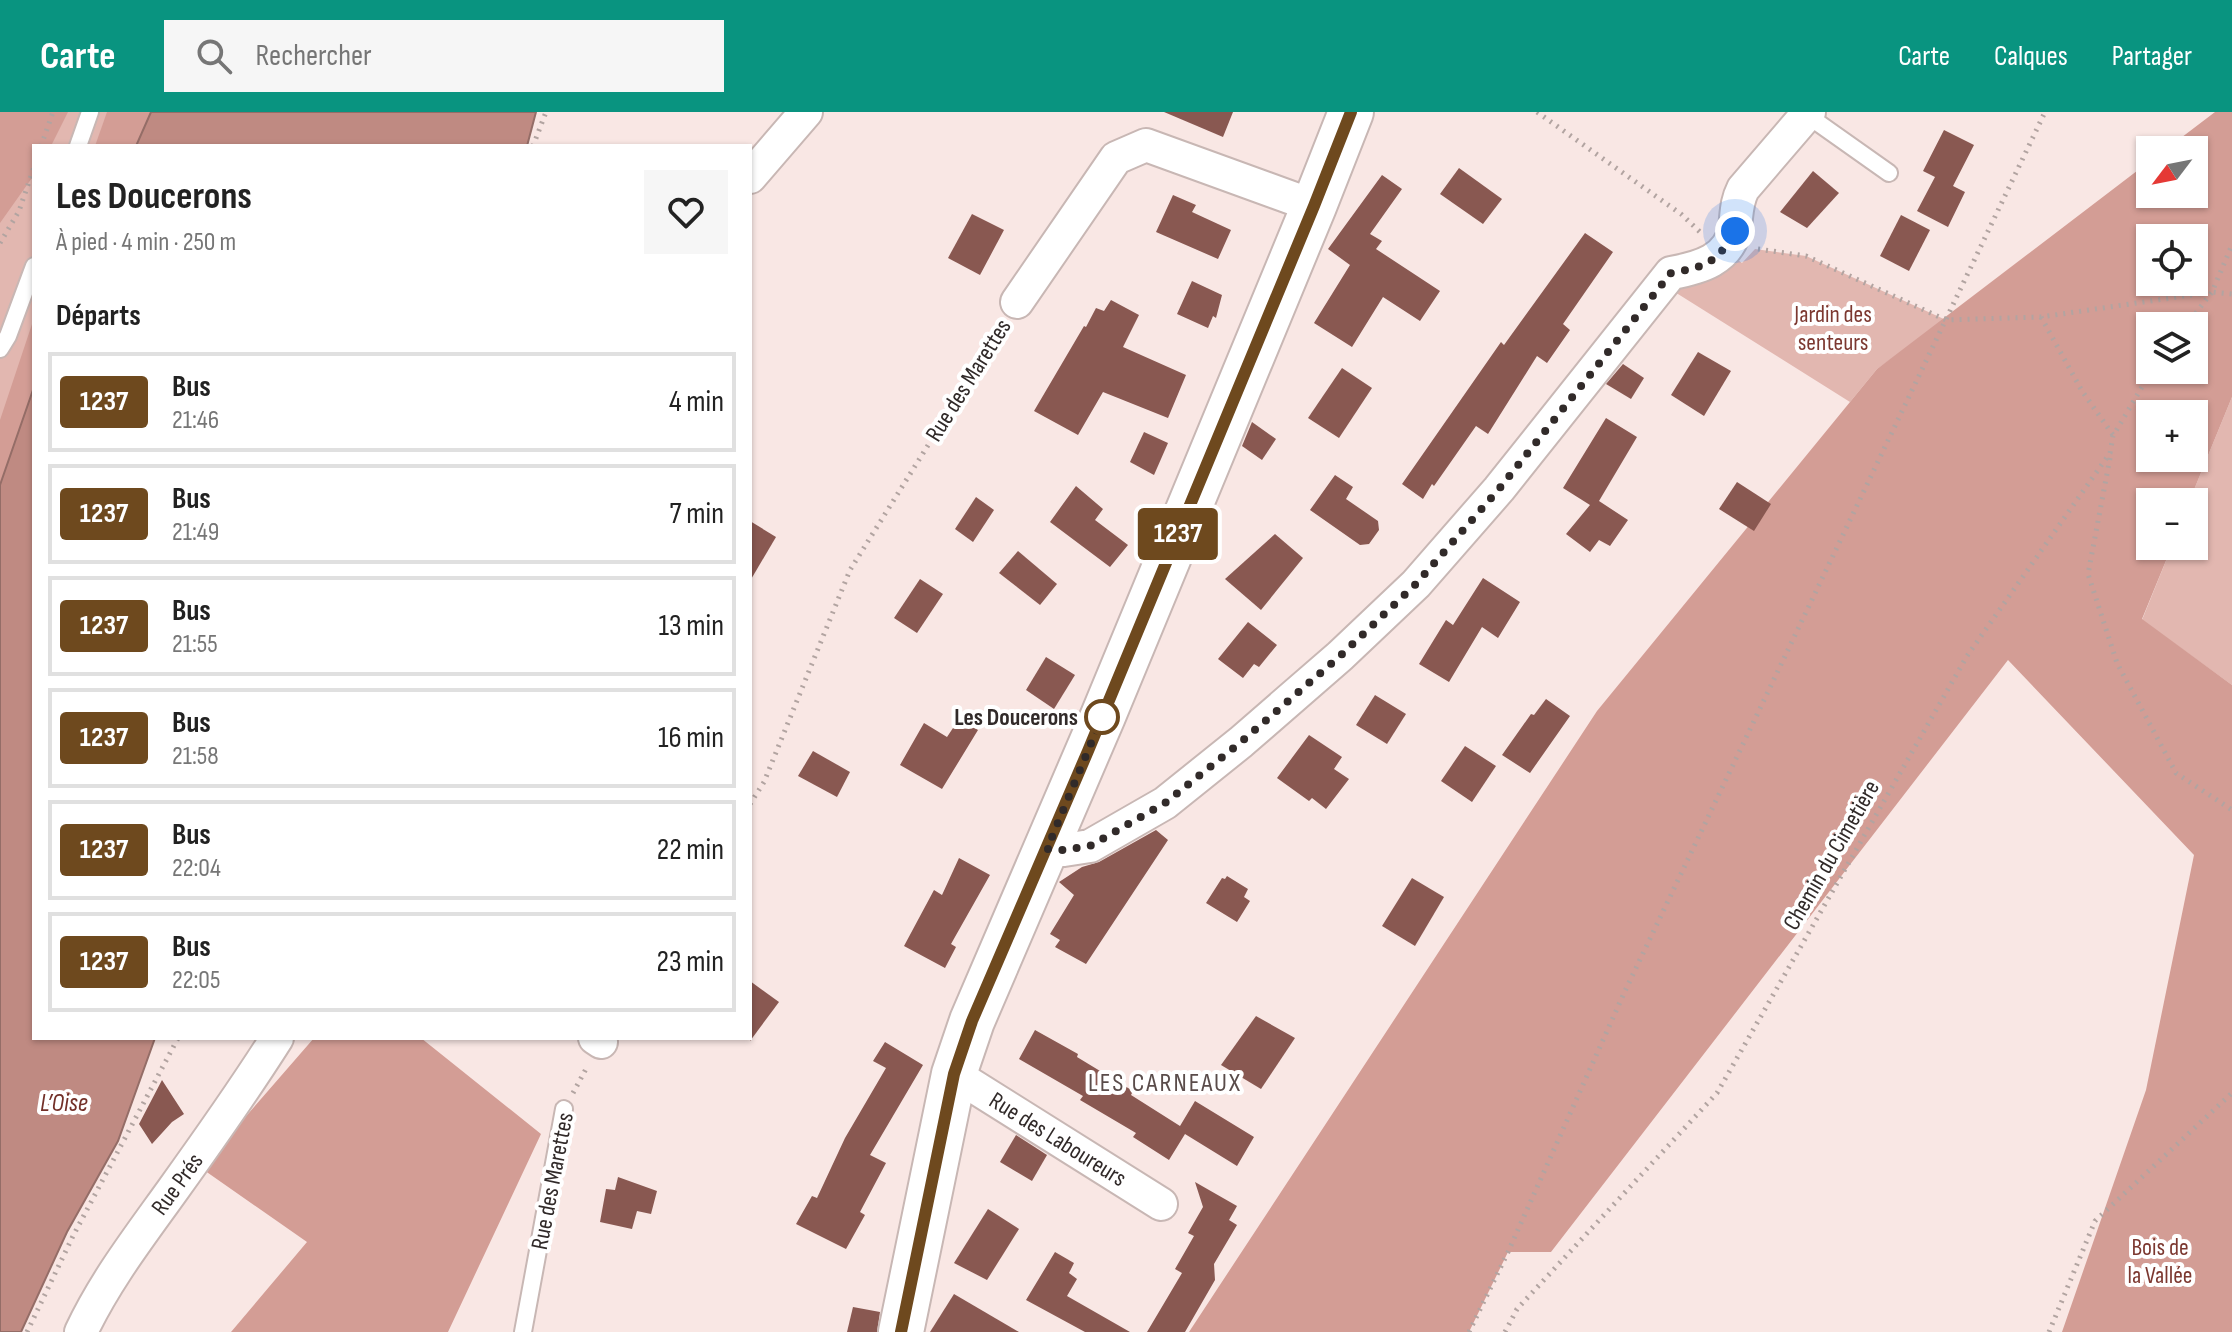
<!DOCTYPE html>
<html lang="fr">
<head>
<meta charset="utf-8">
<style>
  body { margin:0; font-family:"Sofia Sans Condensed",sans-serif; background:#f6f6f6; color:#222; height:100vh; display:flex; flex-direction:column; font-size:30px; white-space:nowrap }
  * { box-sizing:border-box; margin:0 }
  p { font-size:26px; color:#767676 }
  .icon { flex:none; width:44px; height:44px; fill:none; stroke:currentColor; stroke-width:2; stroke-linecap:round; stroke-linejoin:round }
  .map { position:relative; flex:1; overflow:hidden }
  .drawer { position:absolute; left:32px; top:32px; width:720px; height:896px; display:flex; flex-direction:column; background:#fff; border-radius:0px; box-shadow:0 2px 6px #0004 }
  .drawer>* { flex:none }
  .badge { padding:0 16px; border-radius:6px; font-size:28px; line-height:52px }
  .needle { width:52px; rotate:238deg }
  .controls { position:absolute; left:2136px; top:24px; display:grid; gap:16px }
  .controls a { display:grid; place-items:center; width:72px; height:72px; border-radius:0px; background:#fff; box-shadow:0 2px 6px #0004; font-size:40px }
  .you { position:absolute; width:40px; height:40px; margin:-20px; border:6px solid #fff; border-radius:50%; background:#1a73e8; box-shadow:0 0 0 12px #1a73e833 }
  .map>.badge { position:absolute; translate:-50% -50%; box-shadow:0 0 0 4px #fff }
  h2 { padding:0 24px; font-size:30px; line-height:72px }
  .round { display:grid; place-items:center; flex:none; width:84px; height:84px; border-radius:0px; background:#f6f6f6 }
  .overview { display:flex; align-items:center; justify-content:space-between; height:136px; padding:0 24px }
  h1 { font-size:38px; font-weight:700; line-height:60px }
  ul { padding:0; list-style:none }
  li { display:flex; align-items:center; gap:24px; height:100px; margin:0 16px 12px; padding:0 8px; border:4px solid #e0e0e0; border-radius:0px }
  li div { flex:1 }
  li b { display:block; font-size:30px }
  li em { font-style:normal }
  li .badge { min-width:88px; font-weight:700; text-align:center }
  header { display:flex; align-items:center; gap:48px; box-sizing:border-box; height:112px; padding:0 40px; background:#099480; color:#fff }
  header strong { font-size:38px }
  nav { display:flex; gap:44px; margin-inline-start:auto; font-size:28px }
  .search { width:560px; height:72px; background:#f6f6f6; display:flex; align-items:center; gap:20px; box-sizing:border-box; padding:0 28px; border-radius:0px; color:#767676; font-size:30px }
  .map>svg:first-child { display:block }
  .green { fill:#e2b7b0 }
  .forest { fill:#d39d95; fill-rule:evenodd }
  .water { fill:#bf8a82; stroke:#946d67; stroke-width:2 }
  .building { fill:#895851 }
  .lines { fill:none; stroke-linecap:round; stroke-linejoin:round }
  .lane-casing { stroke:#c8b7b4; stroke-width:20 }
  .street-casing { stroke:#c8b7b4; stroke-width:36 }
  .secondary-casing { stroke:#c8b7b4; stroke-width:48 }
  .path { stroke:#b2a4a1; stroke-width:5; stroke-dasharray:2 6; stroke-linecap:butt }
  .lane { stroke:#fff; stroke-width:16 }
  .street { stroke:#fff; stroke-width:32 }
  .secondary { stroke:#fff; stroke-width:44 }
  .line-casing { stroke:#fff; stroke-width:18 }
  .line { stroke:#6e491e; stroke-width:12 }
  .walk { stroke:#312a29; stroke-width:8; stroke-dasharray:0 14.4 }
  .stop-dot { fill:#fff; stroke:#6e491e; stroke-width:4 }
  .labels { text-anchor:middle; stroke-width:8; stroke-linejoin:round; paint-order:stroke }
  .park-label { font-size:24px; fill:#7c3830; stroke:#fff }
  .street-label { font-size:24px; fill:#312a29; stroke:#fff }
  .stop-label { font-size:24px; font-weight:bold; fill:#312a29; stroke:#fff; text-anchor:end }
  .neighbourhood-label { font-size:26px; letter-spacing:2px; fill:#5a4c4a; stroke:#fff }
  .water-label { font-size:26px; font-style:italic; fill:#733028; stroke:#fff }
</style>
</head>
<body>
<header>
<strong>Carte</strong>
<div class="search"><svg class="icon" aria-label="search" viewBox="0 0 24 24"><circle cx="10" cy="10" r="6"/><path d="M15 15l6 6"/></svg>Rechercher</div>
<nav><a>Carte</a><a>Calques</a><a>Partager</a></nav>
</header>
<div class="map">
<svg width="2232" height="1220" viewBox="0 0 2232 1220">
  <rect width="100%" height="100%" fill="#f9e7e4"/>
  <!-- green -->
  <g class="green">
    <polygon points="0,0 151,0 136,34 34,34 34,275 0,373"/>
    <polygon points="1755,137 1806,144 1946,208 1877,257 1850,290 1662,172 1724,138 1742,151"/>
    <polygon points="2232,285 2232,573 2142,508 2172,434 2194,434 2194,390 2189,390"/>
  </g>
  <!-- forest -->
  <g class="forest">
    <polygon points="0,0 68,0 51,34 34,34 34,63 0,111"/>
    <polygon points="107,0 151,0 136,34 95,34"/>
    <path d="M 2215,0 L 2232,0 L 2232,285 L 2189,390 L 2150,390 L 2150,434 L 2172,434 L 2142,507 L 2232,573 L 2232,1220 L 2062,1220 L 2146,978 L 2194,743 L 2008,548 L 1551,1140 L 1508,1140 L 1469,1220 L 1189,1220 L 1597,599 L 1877,257 L 2150,49 L 2150,82 L 2194,82 L 2194,38 L 2165,38 ZM 2150,126 L 2194,126 L 2194,170 L 2150,170 ZM 2150,214 L 2194,214 L 2194,258 L 2150,258 ZM 2150,302 L 2194,302 L 2194,346 L 2150,346 Z"/>
    <polygon points="34,206 34,275 0,373 0,308"/>
    <polygon points="314,926 421,926 541,1022 448,1220 231,1220 307,1130 201,1056"/>
  </g>
  <!-- water -->
  <g class="water">
    <polygon points="151,0 536,0 527,34 136,34"/>
    <polygon points="34,275 34,926 155,926 118,1029 67,1120 21,1220 0,1220 0,373"/>
  </g>
  <!-- building -->
  <g class="building">
    <polygon points="1164,0 1233,0 1223,25"/>
    <polygon points="1944,18 1974,33 1953,74 1965,80 1948,115 1917,99 1935,65 1923,59"/>
    <polygon points="1459,56 1502,87 1483,112 1440,82"/>
    <polygon points="1813,59 1839,81 1807,116 1780,100"/>
    <polygon points="1382,63 1402,77 1370,122 1382,129 1376,137 1440,179 1420,209 1383,185 1352,235 1314,211 1350,153 1328,137"/>
    <polygon points="1173,83 1196,93 1192,100 1231,118 1218,147 1156,120"/>
    <polygon points="972,102 1004,118 980,163 948,146"/>
    <polygon points="1901,103 1930,118 1909,159 1880,144"/>
    <polygon points="1585,121 1613,140 1563,212 1570,218 1547,251 1537,244 1488,322 1476,314 1434,374 1432,372 1423,387 1402,372 1501,230 1504,233"/>
    <polygon points="1192,169 1222,183 1216,206 1213,204 1208,216 1177,202"/>
    <polygon points="1111,188 1139,203 1123,235 1186,263 1168,306 1103,280 1078,323 1034,299 1084,214 1086,215 1096,196 1104,199"/>
    <polygon points="1698,240 1731,259 1704,304 1671,283"/>
    <polygon points="1623,252 1644,266 1631,287 1606,272"/>
    <polygon points="1342,256 1372,276 1339,326 1308,306"/>
    <polygon points="1606,306 1637,325 1599,389 1628,408 1610,434 1599,428 1590,440 1566,422 1590,393 1563,376"/>
    <polygon points="1252,310 1276,327 1262,348 1242,334"/>
    <polygon points="1144,320 1168,331 1154,363 1130,350"/>
    <polygon points="1335,363 1353,375 1346,387 1378,409 1379,418 1369,432 1360,433 1310,398"/>
    <polygon points="1737,370 1771,392 1754,419 1719,397"/>
    <polygon points="1076,374 1103,397 1095,408 1128,433 1110,455 1050,410"/>
    <polygon points="976,385 994,398 973,430 955,417"/>
    <polygon points="750,409 776,425 750,469"/>
    <polygon points="1275,422 1303,446 1261,498 1225,467"/>
    <polygon points="1018,439 1057,472 1040,493 999,461"/>
    <polygon points="1483,466 1520,490 1498,526 1482,515 1449,570 1419,552 1446,508 1453,513"/>
    <polygon points="920,467 943,482 917,521 894,506"/>
    <polygon points="1248,510 1277,533 1259,555 1254,552 1243,566 1218,547"/>
    <polygon points="1046,545 1075,563 1054,597 1026,578"/>
    <polygon points="1375,583 1406,602 1387,632 1356,613"/>
    <polygon points="1546,587 1570,604 1530,661 1502,643 1531,602 1534,603"/>
    <polygon points="959,607 978,618 942,677 900,653 924,611 947,625"/>
    <polygon points="1309,623 1342,645 1334,657 1349,667 1326,697 1312,686 1309,689 1277,666"/>
    <polygon points="1465,634 1496,654 1472,690 1441,669"/>
    <polygon points="813,639 850,660 837,685 798,664"/>
    <polygon points="1156,718 1168,728 1086,852 1055,835 1060,828 1050,822 1074,783 1059,770 1082,755 1099,750"/>
    <polygon points="959,746 990,763 951,832 956,835 945,856 904,834 934,778 942,783"/>
    <polygon points="1227,764 1248,777 1244,785 1250,789 1237,810 1206,791 1222,766 1225,767"/>
    <polygon points="1412,766 1444,785 1415,834 1382,814"/>
    <polygon points="750,869 779,890 750,929"/>
    <polygon points="1256,904 1295,926 1261,977 1221,953"/>
    <polygon points="1035,918 1078,942 1077,945 1133,979 1131,983 1180,1014 1195,989 1254,1025 1237,1054 1185,1022 1169,1048 1133,1025 1136,1021 1080,988 1083,984 1019,947"/>
    <polygon points="885,930 923,953 870,1043 886,1051 860,1100 865,1103 846,1137 796,1112 812,1084 817,1086 845,1026 886,956 873,949"/>
    <polygon points="162,968 184,1002 172,1010 152,1032 139,1012"/>
    <polygon points="1016,1023 1047,1043 1032,1069 1000,1050"/>
    <polygon points="618,1065 657,1079 651,1102 637,1099 632,1117 600,1110 606,1077 615,1078"/>
    <polygon points="1195,1070 1237,1094 1229,1108 1237,1113 1214,1152 1215,1168 1185,1220 1147,1220 1182,1161 1175,1157 1194,1124 1188,1121 1203,1095"/>
    <polygon points="988,1097 1019,1117 987,1168 954,1151"/>
    <polygon points="1055,1140 1074,1151 1069,1161 1077,1167 1067,1184 1130,1220 1085,1220 1026,1188"/>
    <polygon points="954,1182 1019,1220 930,1220"/>
    <polygon points="853,1195 880,1200 877,1220 847,1220"/>
  </g>
  <g class="lines">
    <!-- lane casing -->
    <g class="lane-casing">
      <g id="lane">
        <polyline points="1807,3 1889,61"/>
        <polyline points="78,34 90,0"/>
        <polyline points="0,237 8,224 34,154"/>
        <polyline points="523,1220 564,997"/>
      </g>
    </g>
    <!-- street casing -->
    <g class="street-casing">
      <g id="street">
        <polyline points="750,65 806,0"/>
        <polyline points="1017,190 1116,46 1146,33 1314,94"/>
        <path d="M 1047,737 L 1064,738 L 1090,734 L 1165,691 L 1241,630 L 1340,544 L 1416,472 L 1499,377 L 1671,161 C 1699,156 1730,148 1735,115 C 1737,101 1736,91 1743,77 L 1809,0"/>
        <polyline points="595,926 601,930"/>
        <polyline points="954,962 1161,1092"/>
        <path d="M 81,1220 C 105,1169 139,1125 172,1079 C 208,1029 244,978 277,926"/>
      </g>
    </g>
    <!-- secondary casing -->
    <g class="secondary-casing">
      <polyline id="secondary" points="901,1220 954,962 972,909 1103,604 1314,94 1351,0"/>
    </g>
    <!-- path -->
    <g class="path">
      <polyline points="1537,0 1681,102 1700,120"/>
      <polyline points="41,34 53,0"/>
      <polyline points="533,34 546,0"/>
      <polyline points="0,131 19,99 34,55"/>
      <polyline points="1758,137 1806,144 1946,208 2041,205 2212,180 2232,182"/>
      <polyline points="2041,205 2082,279 2113,323"/>
      <polyline points="2186,214 2212,180 2232,133"/>
      <polyline points="2110,346 2088,462 2117,551 2176,661 2232,698"/>
      <polyline points="750,692 764,670 850,458 1002,215"/>
      <polyline points="573,981 587,955"/>
      <polyline points="27,1220 73,1124 178,926"/>
      <polyline points="1469,1220 1508,1140 1625,879 2045,0"/>
      <polyline points="1505,1220 1517,1197 1717,981 1967,544 2110,341 2113,324 2152,258"/>
      <polyline points="2049,1220 2095,1109 2232,981"/>
    </g>
    <!-- lane -->
    <use href="#lane" class="lane"/>
    <!-- street -->
    <use href="#street" class="street"/>
    <!-- secondary -->
    <use href="#secondary" class="secondary"/>
  </g>
  <g class="lines">
    <!-- line casing -->
    <g class="line-casing">
      <polyline id="line" points="901,1220 954,962 972,909 1088,639 1314,94 1351,0"/>
    </g>
    <!-- line -->
    <use href="#line" class="line"/>
    <!-- walk -->
    <path class="walk" d="M 1102,605 L 1047,737 L 1064,738 L 1090,734 L 1165,691 L 1241,630 L 1340,544 L 1416,472 L 1499,377 L 1671,161 C 1706,155 1718,150 1735,119"/>
  </g>
  <!-- markers -->
  <circle class="stop-dot" cx="1102" cy="605" r="16"/>
  <g class="labels">
    <!-- park labels -->
    <g class="park-label">
      <text x="1833" y="210">Jardin des<tspan x="1833" dy="28">senteurs</tspan></text>
      <text x="2160" y="1143">Bois de<tspan x="2160" dy="28">la Vallée</tspan></text>
    </g>
    <!-- street labels -->
    <g class="street-label">
      <text transform="translate(968 268) rotate(-58)" y="8">Rue des Marettes</text>
      <text transform="translate(1831 743) rotate(-60)" y="8">Chemin du Cimetière</text>
      <text transform="translate(1058 1027) rotate(32)" y="8">Rue des Laboureurs</text>
      <text transform="translate(552 1069) rotate(-79)" y="8">Rue des Marettes</text>
      <text transform="translate(177 1072) rotate(-54)" y="8">Rue Prés</text>
    </g>
    <!-- stop labels -->
    <g class="stop-label">
      <text x="1078" y="613">Les Doucerons</text>
    </g>
    <!-- neighbourhood labels -->
    <g class="neighbourhood-label">
      <text x="1165" y="979">LES CARNEAUX</text>
    </g>
    <!-- water labels -->
    <g class="water-label">
      <text x="64" y="999">L’Oise</text>
    </g>
  </g>
</svg>
<div class="controls">
<a><svg class="needle" viewBox="-14 -14 28 28"><path d="M0-13l5 13h-10z" fill="#e53935"/><path d="M0 13l5-13h-10z" fill="#767676"/></svg></a>
<a><svg class="icon" aria-label="locate" viewBox="0 0 24 24"><circle cx="12" cy="12" r="6"/><path d="M12 2v4M12 18v4M2 12h4M18 12h4"/></svg></a>
<a><svg class="icon" aria-label="layers" viewBox="0 0 24 24"><path d="M12 4l9 5-9 5-9-5zM3 14l9 5 9-5"/></svg></a>
<a>+</a>
<a>−</a>
</div>
<div class="you" style="left:1735px;top:119px"></div>
<b class="badge" style="left:1178px;top:422px;background:#6e491e;color:#fff">1237</b>
<section class="drawer">
<div class="overview"><div><h1>Les Doucerons</h1><p>À pied · 4 min · 250 m</p></div><a class="round"><svg class="icon" aria-label="heart" viewBox="0 0 24 24"><path d="M12 20l-8-8c-3-5 5-10 8-4 3-6 11-1 8 4z"/></svg></a></div>
<h2>Départs</h2>
<ul>
<li><span class="badge" style="background:#6e491e;color:#fff">1237</span><div><b>Bus</b><p>21:46</p></div><em>4 min</em></li>
<li><span class="badge" style="background:#6e491e;color:#fff">1237</span><div><b>Bus</b><p>21:49</p></div><em>7 min</em></li>
<li><span class="badge" style="background:#6e491e;color:#fff">1237</span><div><b>Bus</b><p>21:55</p></div><em>13 min</em></li>
<li><span class="badge" style="background:#6e491e;color:#fff">1237</span><div><b>Bus</b><p>21:58</p></div><em>16 min</em></li>
<li><span class="badge" style="background:#6e491e;color:#fff">1237</span><div><b>Bus</b><p>22:04</p></div><em>22 min</em></li>
<li><span class="badge" style="background:#6e491e;color:#fff">1237</span><div><b>Bus</b><p>22:05</p></div><em>23 min</em></li>
</ul>
</section>
</div>
</body>
</html>
